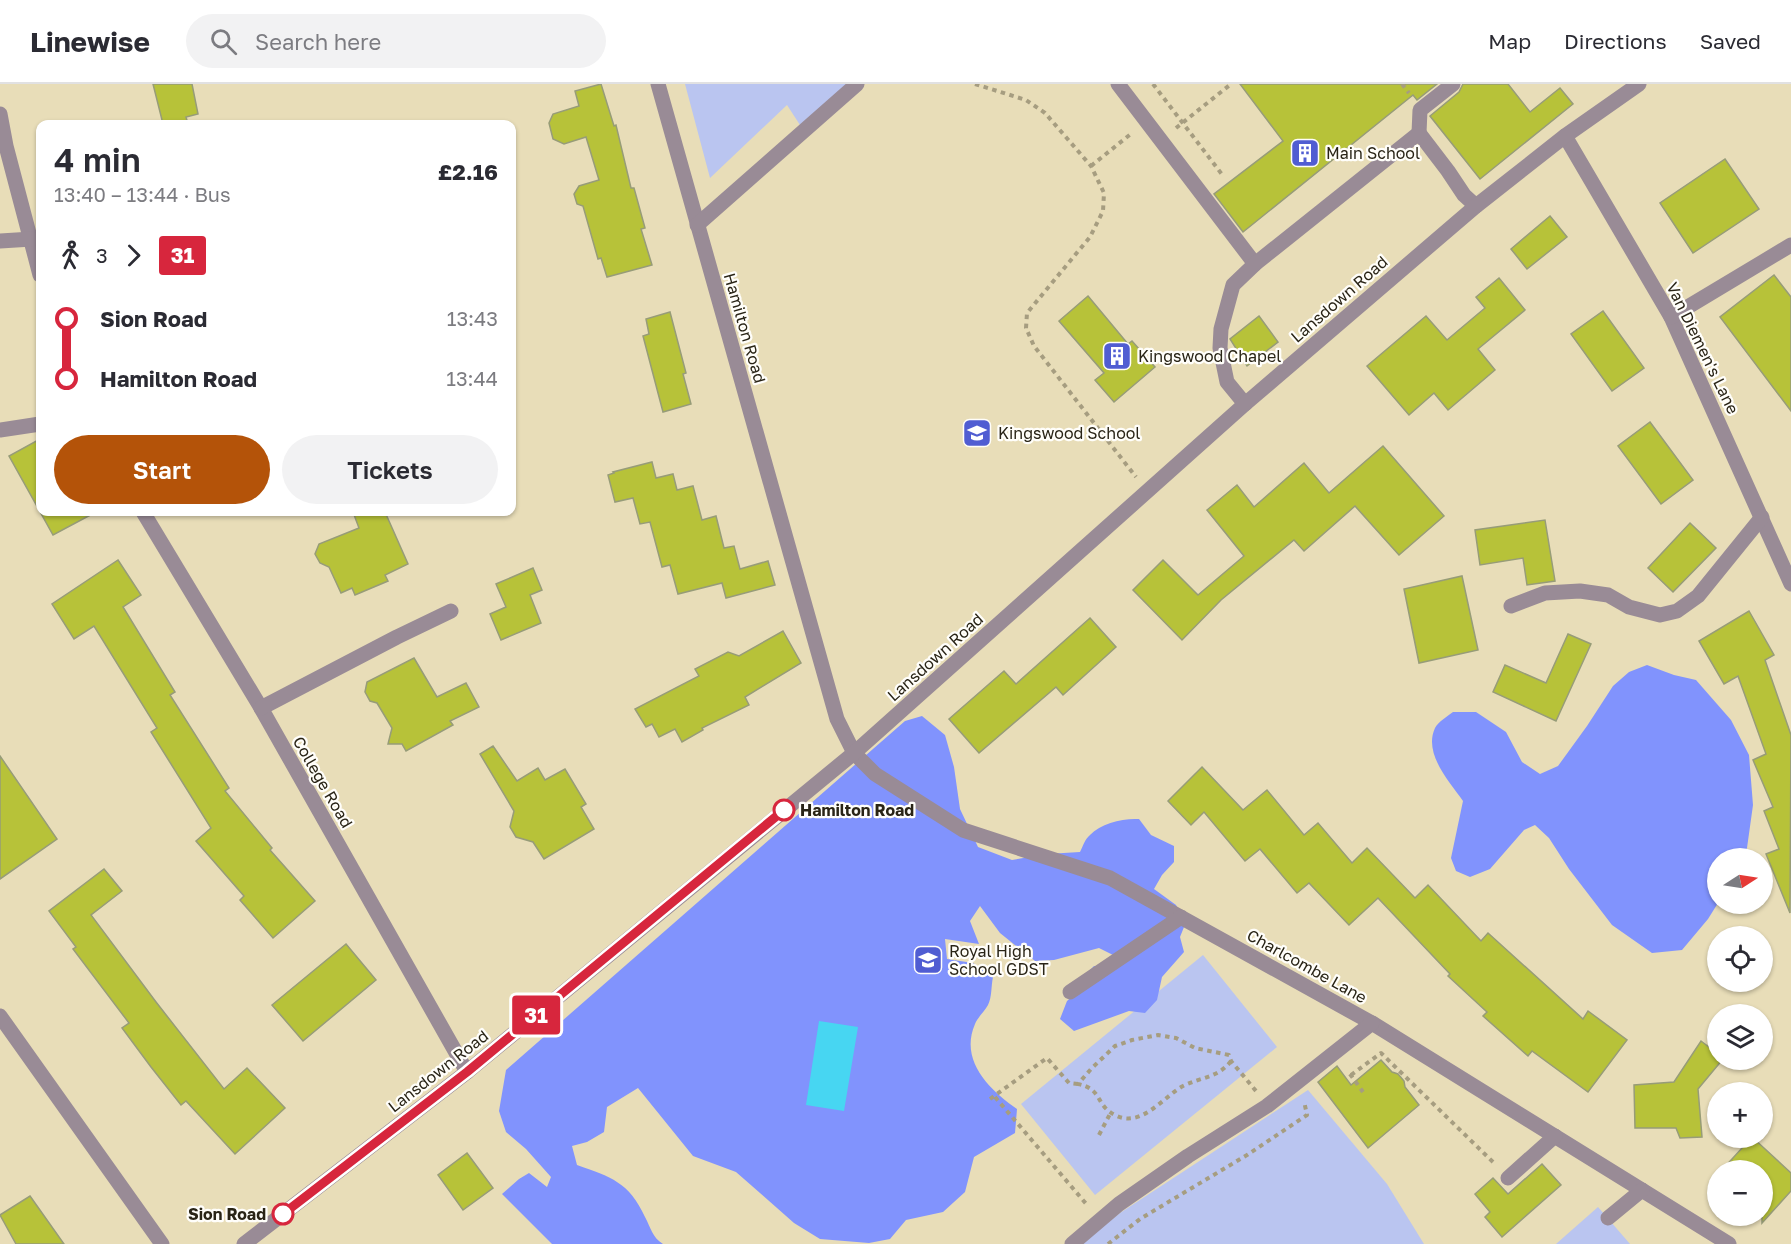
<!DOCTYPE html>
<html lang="en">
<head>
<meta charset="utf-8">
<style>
  body { margin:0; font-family:"Golos Text",sans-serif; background:#f2f2f3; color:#2b2b33; height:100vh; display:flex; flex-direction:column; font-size:22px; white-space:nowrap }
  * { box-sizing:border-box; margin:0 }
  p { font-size:20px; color:#7c7c81 }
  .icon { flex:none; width:33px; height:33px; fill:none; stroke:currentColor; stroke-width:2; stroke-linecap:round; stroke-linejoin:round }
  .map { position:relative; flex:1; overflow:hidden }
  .drawer { position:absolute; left:36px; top:36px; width:480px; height:396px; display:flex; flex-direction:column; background:#fff; border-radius:12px; box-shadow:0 2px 4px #0004 }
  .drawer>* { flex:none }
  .badge { padding:0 12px; border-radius:4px; font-size:21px; line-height:39px }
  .needle { width:39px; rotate:78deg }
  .controls { position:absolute; left:1707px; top:764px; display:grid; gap:12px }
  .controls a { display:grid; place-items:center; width:66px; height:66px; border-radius:50%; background:#fff; box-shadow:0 2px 4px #0004; font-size:30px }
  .map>.badge { position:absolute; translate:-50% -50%; box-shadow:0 0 0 3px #fff }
  .legs { display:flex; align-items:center; gap:9px; height:66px; padding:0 18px; font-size:20px }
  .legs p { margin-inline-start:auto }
  .headline { display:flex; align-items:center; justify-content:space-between; height:102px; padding:0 18px }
  h1 { font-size:33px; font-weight:600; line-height:45px }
  .cta { display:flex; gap:12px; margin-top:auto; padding:12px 18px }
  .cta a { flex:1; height:69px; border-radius:36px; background:#b45309; color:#fff; font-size:24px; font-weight:600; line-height:69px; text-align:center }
  .cta a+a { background:#f2f2f3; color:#2b2b33 }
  ul { padding:0 18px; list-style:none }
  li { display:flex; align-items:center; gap:21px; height:60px; font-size:22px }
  li i { display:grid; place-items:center; width:9px; height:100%; margin:0 8px; background:currentColor }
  li i::after { content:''; width:15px; height:15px; margin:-8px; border:4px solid; border-radius:50%; background:#fff }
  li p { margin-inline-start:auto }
  li:first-child i { background:linear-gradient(#0000 50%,currentColor 0) }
  li:last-child i { background:linear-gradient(currentColor 50%,#0000 0) }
  header { display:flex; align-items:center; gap:36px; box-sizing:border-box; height:84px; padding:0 30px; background:#fff; border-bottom:2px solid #e1e1e2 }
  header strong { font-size:28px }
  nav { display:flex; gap:33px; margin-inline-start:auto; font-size:21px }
  .search { width:420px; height:54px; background:#f2f2f3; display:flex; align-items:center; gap:15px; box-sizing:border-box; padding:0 21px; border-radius:33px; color:#7c7c81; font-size:22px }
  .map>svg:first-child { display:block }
  .green { fill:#bac5f0 }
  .forest { fill:#8193fd }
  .water { fill:#47d6f2 }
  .building { fill:#b7c239; stroke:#979c78; stroke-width:1.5 }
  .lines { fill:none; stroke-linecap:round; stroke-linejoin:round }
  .path { stroke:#a69d80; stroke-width:4; stroke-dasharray:4.5 4.5; stroke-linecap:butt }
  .minor { stroke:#998b96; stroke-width:15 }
  .line-1-casing { stroke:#fff; stroke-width:14 }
  .line-1 { stroke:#d7263d; stroke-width:9 }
  .stop-1-dot { fill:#fff; stroke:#d7263d; stroke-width:3 }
  .labels { text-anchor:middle; stroke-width:4.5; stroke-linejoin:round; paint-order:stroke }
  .poi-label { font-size:16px; fill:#292416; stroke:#fffefa; text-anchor:start }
  .street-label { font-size:16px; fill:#292416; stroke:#fffefa }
  .stop-label { font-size:16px; font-weight:bold; fill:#292416; stroke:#fffefa; text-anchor:start }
</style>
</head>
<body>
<header>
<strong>Linewise</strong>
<div class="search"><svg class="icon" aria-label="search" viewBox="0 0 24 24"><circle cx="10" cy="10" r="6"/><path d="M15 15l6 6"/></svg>Search here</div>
<nav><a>Map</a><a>Directions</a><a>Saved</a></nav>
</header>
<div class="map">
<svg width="1791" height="1160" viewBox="0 0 1791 1160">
  <rect width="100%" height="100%" fill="#e8ddb8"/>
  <!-- green -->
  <g class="green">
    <polygon points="685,0 848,0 800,41 787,21 710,94"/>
    <polygon points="1203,871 1277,963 1095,1111 1021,1020"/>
    <polygon points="1308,1006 1387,1100 1424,1160 1081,1160 1120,1129"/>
    <polygon points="1598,1123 1630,1160 1556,1160"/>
  </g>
  <!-- forest -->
  <g class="forest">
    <path d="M 1647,581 L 1674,591 L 1696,596 L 1731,636 L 1749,671 L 1753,721 L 1747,764 L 1743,774 L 1718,774 L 1718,819 L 1708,835 L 1682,866 L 1652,869 L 1612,841 L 1569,785 L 1549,754 L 1535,741 L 1524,746 L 1490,785 L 1470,793 L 1456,787 L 1451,774 L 1463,717 C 1450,698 1423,670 1435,644 C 1438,638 1448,632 1453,628 L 1476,628 L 1506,648 L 1522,678 L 1540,690 L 1558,682 L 1587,642 L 1613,602 L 1629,588 Z"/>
    <path d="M 922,632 L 945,651 L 954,683 L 960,725 L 978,763 L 1012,776 L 1047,770 L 1080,768 C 1083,762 1085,755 1090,751 C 1101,739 1123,734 1139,735 L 1151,751 L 1174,762 L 1174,778 L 1162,791 L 1154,805 L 1176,821 L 1186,838 L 1180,853 L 1184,868 L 1162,893 L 1157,916 L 1145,929 L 1129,927 L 1074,947 L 1060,935 L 1067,917 L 1081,905 L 1084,892 L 1094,882 L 1106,884 L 1117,873 L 1099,864 L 1054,876 L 1035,877 L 1000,849 L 980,822 L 970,837 L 979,860 L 945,855 L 947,875 L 973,879 L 993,893 C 991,902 992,913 988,921 C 984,928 978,933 975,940 C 959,977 990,1006 1017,1025 L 1015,1049 L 974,1073 L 965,1108 L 943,1128 L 906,1136 L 890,1155 L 869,1159 L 820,1155 L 794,1139 L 736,1088 L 693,1072 L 638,1004 L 607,1023 L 604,1048 L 587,1058 L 572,1062 L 577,1081 C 611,1093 629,1098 645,1133 C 651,1144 652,1153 663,1160 L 552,1160 L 502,1110 L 519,1095 L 529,1089 L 547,1103 L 551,1093 L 526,1065 L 506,1048 L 499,1027 L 506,986 L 905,637 Z"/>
  </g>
  <!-- water -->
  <polygon class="water" points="819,937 858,943 844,1027 806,1021"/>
  <!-- building -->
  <g class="building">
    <polygon points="153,0 192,0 198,30 186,33 188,40 163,40"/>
    <polygon points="601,0 614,42 616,41 631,104 634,104 645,144 641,145 652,181 607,193 601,174 598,175 583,122 577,120 574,110 579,102 599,96 586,53 564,60 553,55 549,39 553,30 579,22 575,7"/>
    <polygon points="1240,0 1437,0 1417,16 1413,11 1243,148 1214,110 1283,57"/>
    <polygon points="1463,0 1508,0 1530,28 1560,4 1573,20 1480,95 1430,32 1459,8"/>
    <polygon points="1725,75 1759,125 1693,169 1660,119"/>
    <polygon points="1550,132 1567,153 1527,185 1511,165"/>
    <polygon points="1774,191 1791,213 1791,327 1720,233"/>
    <polygon points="1499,194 1525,226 1478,265 1495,286 1448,326 1434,309 1409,331 1367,282 1426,232 1447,256 1485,224 1476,213"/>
    <polygon points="1088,212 1128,260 1132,257 1155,283 1114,318 1095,296 1104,289 1059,237"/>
    <polygon points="1603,227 1644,284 1612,307 1571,250"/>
    <polygon points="670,228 686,289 683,290 691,320 663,328 643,252 649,250 646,235"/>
    <polygon points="1259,232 1278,258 1247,282 1230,255"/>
    <polygon points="1650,338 1693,396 1661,420 1618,362"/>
    <polygon points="40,355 40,428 96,428 53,451 9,372"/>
    <polygon points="1383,362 1444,432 1399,471 1355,422 1304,467 1294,456 1221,516 1182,556 1133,506 1163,476 1198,511 1244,472 1207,426 1237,401 1254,423 1304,379 1329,409"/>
    <polygon points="652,378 656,394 673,390 677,406 693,402 702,436 716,432 724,464 734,462 740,485 768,477 775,501 726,514 722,499 678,510 670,481 662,483 650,438 640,440 633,414 615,418 608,391 614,389 613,388"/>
    <polygon points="353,428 385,428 408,480 385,491 388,497 355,511 352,504 341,509 329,483 320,479 315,470 319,460 359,444"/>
    <polygon points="1545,436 1555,497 1527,501 1523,474 1480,481 1475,446"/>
    <polygon points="1690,439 1716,464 1673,508 1648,484"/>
    <polygon points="118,476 141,511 123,523 175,608 170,611 229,704 225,707 272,764 270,766 315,817 273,854 240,816 244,812 196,757 211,744 151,648 157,644 94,542 74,555 52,520"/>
    <polygon points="533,484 542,506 530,511 541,539 501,556 490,530 506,523 496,500"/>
    <polygon points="1462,492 1478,566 1419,579 1404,505"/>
    <polygon points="1749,527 1774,571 1765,576 1791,651 1790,829 1766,770 1779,765 1764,727 1773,723 1753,676 1766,670 1738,592 1724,600 1699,557"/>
    <polygon points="1090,534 1116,563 1063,611 1056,603 979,669 949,635 1004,587 1016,600"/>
    <polygon points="783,547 801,579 745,613 749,621 702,644 703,646 682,658 675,645 659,653 652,640 646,643 635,625 699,592 695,585 728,568 739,572"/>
    <polygon points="1568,550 1591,560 1556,637 1493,608 1505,581 1546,599"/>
    <polygon points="414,574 437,613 466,599 479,623 450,637 453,641 406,667 402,660 388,660 392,644 377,619 370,617 365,608 367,598"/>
    <polygon points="493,662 517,697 538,684 545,696 565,685 586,720 581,723 594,745 544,775 533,758 516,753 510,743 514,727 480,670"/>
    <polygon points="0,672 57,755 0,795"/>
    <polygon points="1202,683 1243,726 1267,706 1304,751 1318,739 1352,779 1367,764 1415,814 1428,801 1481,857 1488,849 1583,935 1588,927 1627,956 1588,1008 1532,967 1528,972 1483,932 1487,928 1448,892 1450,890 1378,814 1349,841 1309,799 1297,809 1260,765 1245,777 1204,728 1191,741 1168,717"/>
    <polygon points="104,785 122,807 91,831 156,918 224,1005 247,984 285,1024 235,1070 186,1017 181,1021 151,983 122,944 129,939 73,865 76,863 49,827"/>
    <polygon points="346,860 376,896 303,957 272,921"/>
    <polygon points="1701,957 1718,970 1718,975 1723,975 1698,1005 1702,1053 1680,1054 1676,1044 1635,1044 1634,1001 1674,998"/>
    <polygon points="1381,976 1392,988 1398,990 1404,997 1405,1003 1419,1021 1368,1064 1318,998 1337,982 1351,1001"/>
    <polygon points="1752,1053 1791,1089 1791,1107 1762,1139 1762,1086 1722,1086"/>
    <polygon points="467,1069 493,1104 463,1126 438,1091"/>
    <polygon points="1542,1080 1561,1101 1502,1153 1485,1133 1490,1128 1475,1110 1493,1094 1508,1110"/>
    <polygon points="30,1112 64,1160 16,1160 0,1131"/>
  </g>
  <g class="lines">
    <!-- path -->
    <g class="path">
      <polyline points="975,0 1026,16 1045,29 1091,82 1104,109 1103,127 1090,153 1027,229 1026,244 1034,262 1136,393"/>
      <polyline points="1153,0 1224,93"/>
      <polyline points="1402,0 1409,9"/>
      <polyline points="1176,44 1231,0"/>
      <polyline points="1091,82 1132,49"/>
      <path d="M 1231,977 C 1218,994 1201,993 1183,1002 C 1163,1013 1141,1045 1115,1031 C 1095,1021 1103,1005 1078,1000 L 1091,985 L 1115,962 L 1132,956 L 1158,951 L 1176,954 L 1195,964 L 1229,971 L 1231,977 L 1256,1007"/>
      <polyline points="1350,990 1363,1008"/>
      <polyline points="1351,991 1381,969 1495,1080"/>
      <polyline points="995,1013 1088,1122"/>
      <polyline points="990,1015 1047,974 1069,999 1078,1000"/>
      <polyline points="1099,1051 1111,1028"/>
      <polyline points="1108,1160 1140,1135 1247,1071 1307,1031 1304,1017"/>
    </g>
    <!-- minor -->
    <g class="minor">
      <polyline points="658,0 837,635 854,669 875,690 963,746 1110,794 1372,939 1729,1160"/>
      <polyline points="1118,0 1255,180"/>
      <polyline points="0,30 6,62 40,191"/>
      <polyline points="1419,49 1420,26 1453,0"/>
      <polyline points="1565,52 1671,233 1791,500"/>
      <polyline points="697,141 857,0"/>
      <polyline points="0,157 32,155"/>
      <polyline points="1671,233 1791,161"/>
      <polyline points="1245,320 1227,298 1220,264 1221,245 1233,201 1255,180 1419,49 1448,87 1464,111 1476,122"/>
      <polyline points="0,346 40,340"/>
      <polyline points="143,428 261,624 467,988"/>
      <polyline points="1511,522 1545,509 1580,507 1608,511 1629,523 1660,531 1677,527 1698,512 1762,433"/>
      <polyline points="261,624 397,553 451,527"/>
      <polyline points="1070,908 1181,833"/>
      <polyline points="0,932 162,1160"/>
      <polyline points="1508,1094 1555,1052"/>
      <polyline points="1608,1134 1642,1106"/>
      <polyline points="244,1160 467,988 854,669 1245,320 1476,122 1565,52 1639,0"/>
      <polyline points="1072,1160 1119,1120 1188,1072 1267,1022 1372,939"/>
    </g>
  </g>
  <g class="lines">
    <!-- line-1 casing -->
    <g class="line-1-casing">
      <polyline id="line-1" points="283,1130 467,988 784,726"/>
    </g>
    <!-- line-1 -->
    <use href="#line-1" class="line-1"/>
  </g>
  <!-- icons -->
  <defs>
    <g id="building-square" transform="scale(1.5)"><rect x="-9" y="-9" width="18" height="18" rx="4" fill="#505dd2" stroke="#fffefa"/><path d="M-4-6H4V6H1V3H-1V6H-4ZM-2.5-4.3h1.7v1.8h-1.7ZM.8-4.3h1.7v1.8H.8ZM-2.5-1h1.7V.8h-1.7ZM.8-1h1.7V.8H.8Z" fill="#fff"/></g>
    <g id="school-square" transform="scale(1.5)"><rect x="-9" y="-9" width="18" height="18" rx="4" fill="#505dd2" stroke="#fffefa"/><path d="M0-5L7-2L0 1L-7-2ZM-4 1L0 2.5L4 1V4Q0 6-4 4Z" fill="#fff"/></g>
  </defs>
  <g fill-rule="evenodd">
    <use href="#building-square" x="1305" y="69"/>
    <use href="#building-square" x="1117" y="272"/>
    <use href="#school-square" x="977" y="349"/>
    <use href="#school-square" x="928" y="876"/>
  </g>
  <!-- markers -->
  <g class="stop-1-dot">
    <circle cx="784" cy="726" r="10"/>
    <circle cx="283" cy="1130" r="10"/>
  </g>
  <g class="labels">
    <!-- poi labels -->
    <g class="poi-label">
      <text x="1326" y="75">Main School</text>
      <text x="1138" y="278">Kingswood Chapel</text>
      <text x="998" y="355">Kingswood School</text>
      <text x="949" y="873">Royal High<tspan x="949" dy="18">School GDST</tspan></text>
    </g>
    <!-- street labels -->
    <g class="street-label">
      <text transform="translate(1339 215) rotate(-41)" y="6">Lansdown Road</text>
      <text transform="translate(745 244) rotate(74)" y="6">Hamilton Road</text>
      <text transform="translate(1703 264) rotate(64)" y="6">Van Diemen's Lane</text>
      <text transform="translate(935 573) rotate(-42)" y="6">Lansdown Road</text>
      <text transform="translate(323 698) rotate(60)" y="6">College Road</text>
      <text transform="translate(1307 882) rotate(29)" y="6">Charlcombe Lane</text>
      <text transform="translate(438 987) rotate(-38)" y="6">Lansdown Road</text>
    </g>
    <!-- stop labels -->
    <g class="stop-label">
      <text x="800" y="732">Hamilton Road</text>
      <text x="266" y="1136" text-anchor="end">Sion Road</text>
    </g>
  </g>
</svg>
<div class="controls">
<a><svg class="needle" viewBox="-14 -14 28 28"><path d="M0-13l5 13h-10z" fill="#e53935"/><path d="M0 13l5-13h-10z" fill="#7c7c81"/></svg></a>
<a><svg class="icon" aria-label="locate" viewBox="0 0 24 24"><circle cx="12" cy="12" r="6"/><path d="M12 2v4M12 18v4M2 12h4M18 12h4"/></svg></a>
<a><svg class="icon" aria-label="layers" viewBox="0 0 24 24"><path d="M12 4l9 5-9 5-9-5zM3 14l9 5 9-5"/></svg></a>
<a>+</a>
<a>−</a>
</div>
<b class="badge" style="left:536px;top:931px;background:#d7263d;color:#fff">31</b>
<section class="drawer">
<div class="headline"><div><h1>4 min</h1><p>13:40 – 13:44 · Bus</p></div><b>£2.16</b></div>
<div class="legs"><svg class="icon" aria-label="walk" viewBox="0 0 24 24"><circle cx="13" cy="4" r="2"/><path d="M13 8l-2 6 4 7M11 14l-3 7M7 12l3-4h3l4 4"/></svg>3<svg class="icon" aria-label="forward" viewBox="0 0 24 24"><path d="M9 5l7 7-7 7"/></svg><b class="badge" style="background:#d7263d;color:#fff">31</b></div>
<ul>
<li><i style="color:#d7263d"></i><b>Sion Road</b><p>13:43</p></li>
<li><i style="color:#d7263d"></i><b>Hamilton Road</b><p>13:44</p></li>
</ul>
<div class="cta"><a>Start</a><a>Tickets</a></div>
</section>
</div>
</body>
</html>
